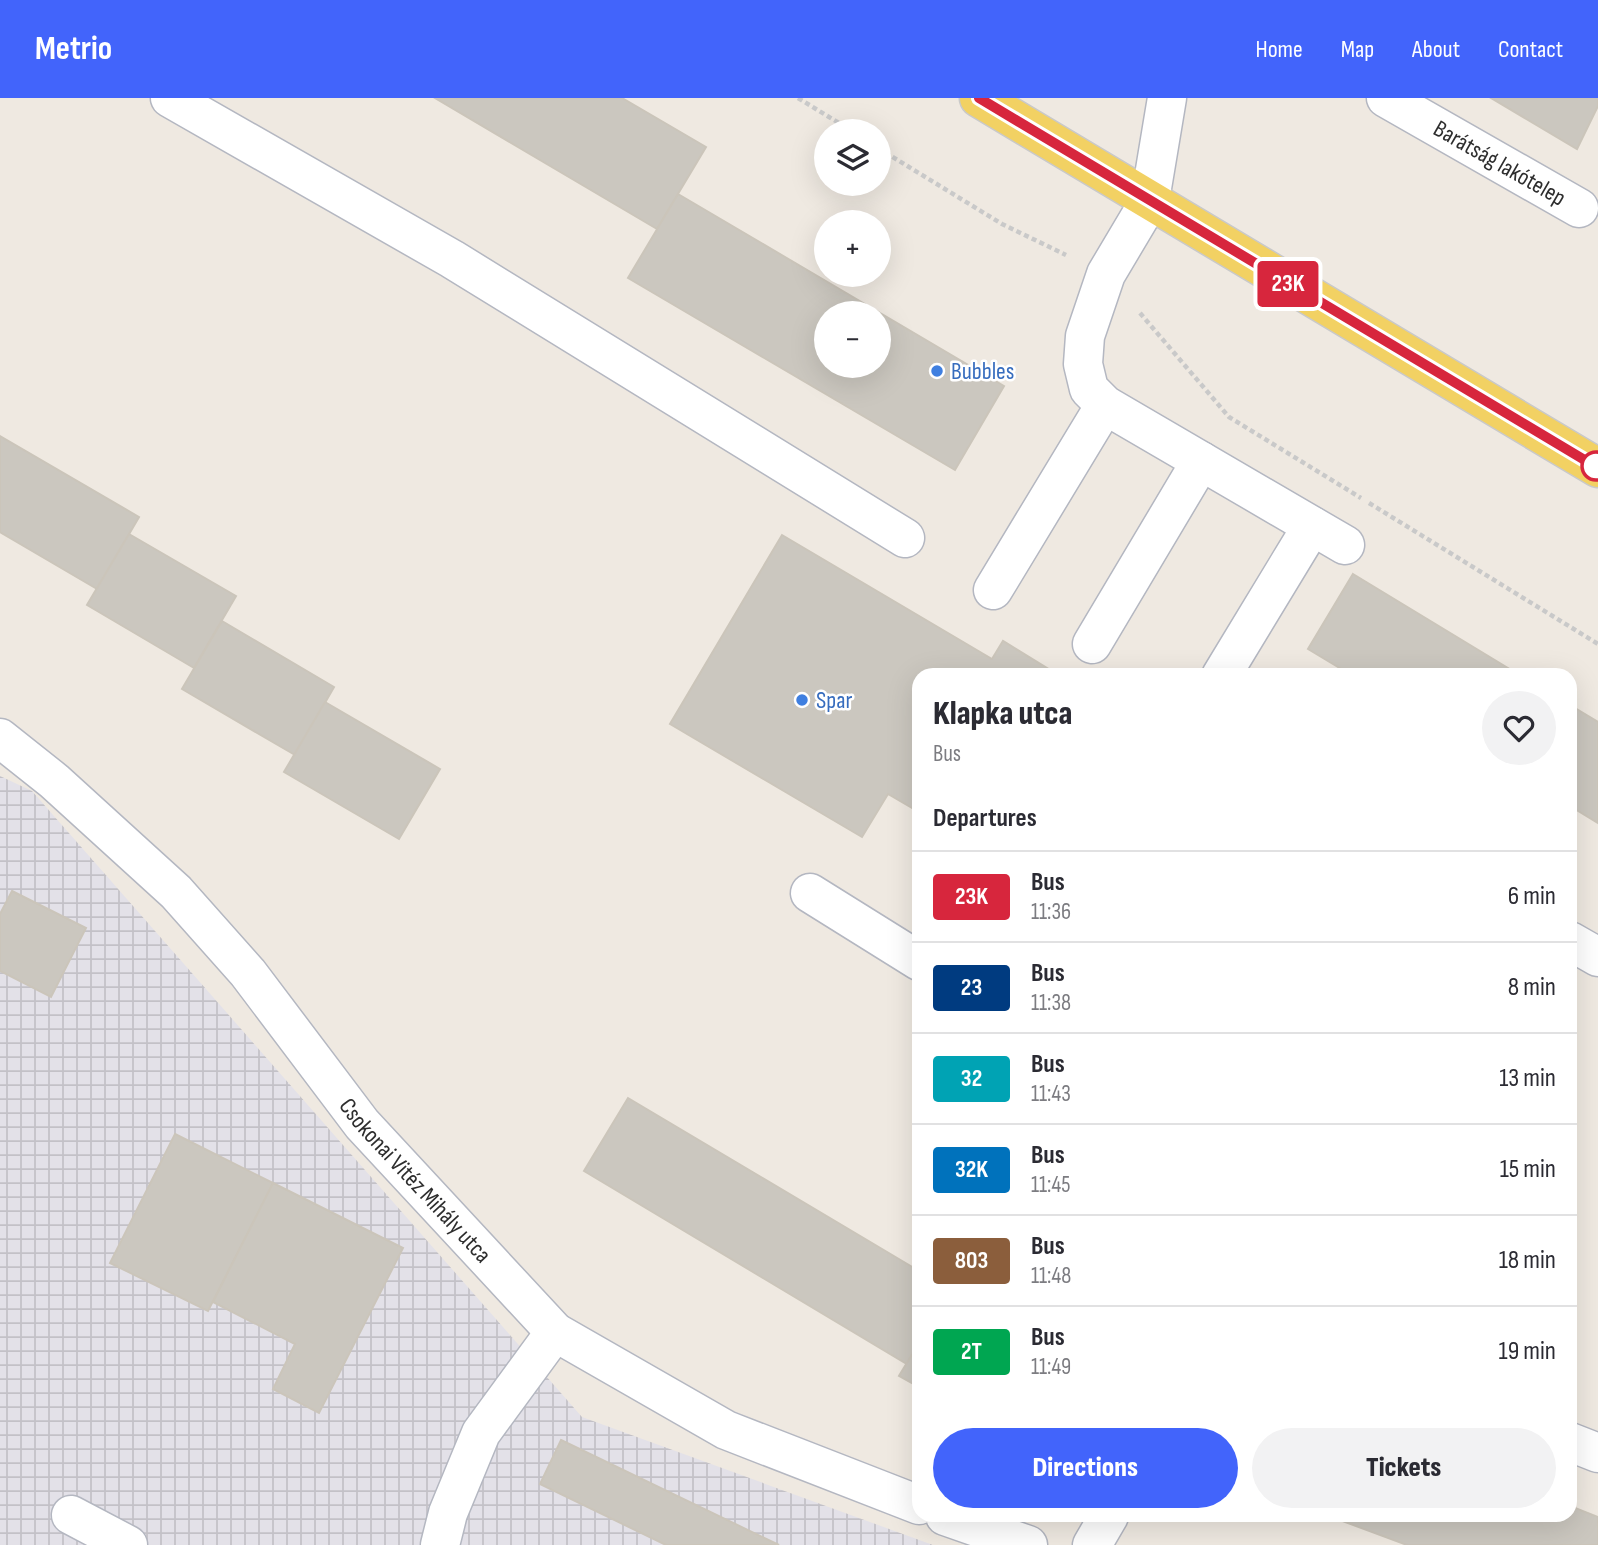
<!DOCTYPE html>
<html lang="en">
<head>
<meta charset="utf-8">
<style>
  body { margin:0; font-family:"Sofia Sans Condensed",sans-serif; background:#f2f2f3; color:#2b2b33; height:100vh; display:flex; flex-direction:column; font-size:26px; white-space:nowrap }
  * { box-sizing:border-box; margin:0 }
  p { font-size:23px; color:#7c7c81 }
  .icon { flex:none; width:38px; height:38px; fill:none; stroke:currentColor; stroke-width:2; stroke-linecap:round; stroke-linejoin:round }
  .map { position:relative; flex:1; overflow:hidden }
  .drawer { position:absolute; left:912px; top:570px; width:665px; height:854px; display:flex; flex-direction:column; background:#fff; border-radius:21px; box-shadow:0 7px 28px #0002 }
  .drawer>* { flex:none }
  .badge { padding:0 14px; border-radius:5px; font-size:24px; line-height:46px }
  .tools { position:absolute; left:814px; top:21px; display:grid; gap:14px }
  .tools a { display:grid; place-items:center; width:77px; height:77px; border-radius:50%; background:#fff; box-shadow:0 7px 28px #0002; font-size:35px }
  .map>.badge { position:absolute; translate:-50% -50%; box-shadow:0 0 0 4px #fff }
  h2 { padding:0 21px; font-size:26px; line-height:63px }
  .round { display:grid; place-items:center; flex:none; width:74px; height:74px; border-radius:37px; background:#f2f2f3 }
  .summary { display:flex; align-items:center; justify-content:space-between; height:119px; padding:0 21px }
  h1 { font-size:33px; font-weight:800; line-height:52px }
  .button { display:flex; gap:14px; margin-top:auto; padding:14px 21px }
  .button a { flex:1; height:80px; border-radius:42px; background:#4264fb; color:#fff; font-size:28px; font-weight:800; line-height:80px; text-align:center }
  .button a+a { background:#f2f2f3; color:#2b2b33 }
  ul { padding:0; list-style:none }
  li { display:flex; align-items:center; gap:21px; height:91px; padding:0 21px; border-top:2px solid #e1e1e2 }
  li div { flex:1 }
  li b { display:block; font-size:26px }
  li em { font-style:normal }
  li .badge { min-width:77px; font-weight:700; text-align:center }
  header { display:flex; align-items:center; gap:42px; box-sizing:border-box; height:98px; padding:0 35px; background:#4264fb; color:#fff }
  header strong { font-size:33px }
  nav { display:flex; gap:38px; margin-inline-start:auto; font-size:24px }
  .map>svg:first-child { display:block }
  .industrial { fill:url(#industrial-grid) }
  .building { fill:#cbc7bf; stroke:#cbc5ba; stroke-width:2; fill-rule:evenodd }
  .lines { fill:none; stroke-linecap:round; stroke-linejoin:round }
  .minor-casing { stroke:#b4b7c1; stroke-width:41 }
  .major-casing { stroke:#c9c9c9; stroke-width:41 }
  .path { stroke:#c9c9c9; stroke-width:4.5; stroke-dasharray:5 3.5; stroke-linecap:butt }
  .minor { stroke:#fff; stroke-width:38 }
  .major { stroke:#f2d163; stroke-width:38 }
  .line-casing { stroke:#fff; stroke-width:16 }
  .line { stroke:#d7263d; stroke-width:10 }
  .shop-dot { fill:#3f7fe0; stroke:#fff; stroke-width:2.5 }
  .stop-dot { fill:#fff; stroke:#d7263d; stroke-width:3.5 }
  .labels { text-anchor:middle; stroke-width:5; stroke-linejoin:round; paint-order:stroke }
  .street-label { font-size:24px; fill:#2e2e2e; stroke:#fff }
  .shop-label { font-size:24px; fill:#366cbe; stroke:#fff; text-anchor:start }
</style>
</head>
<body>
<header>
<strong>Metrio</strong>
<nav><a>Home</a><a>Map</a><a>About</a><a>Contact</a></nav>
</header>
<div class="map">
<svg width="1598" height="1447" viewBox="0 0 1598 1447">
  <defs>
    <pattern id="industrial-grid" width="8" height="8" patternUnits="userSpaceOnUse" patternTransform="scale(1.75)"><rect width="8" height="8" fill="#e3e1e8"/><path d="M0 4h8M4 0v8" fill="none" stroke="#c3c1c7"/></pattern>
  </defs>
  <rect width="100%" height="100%" fill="#efe9e1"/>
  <!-- industrial -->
  <polygon class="industrial" points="0,678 32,693 582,1319 933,1447 0,1447"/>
  <!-- building -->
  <g class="building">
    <polygon points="435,0 622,0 706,49 657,131"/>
    <polygon points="1491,0 1598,0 1598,8 1577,51"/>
    <path d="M 678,96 L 1004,288 L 955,372 L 628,180 ZM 826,215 L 878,215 L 878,268 L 826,268 Z"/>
    <polygon points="0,338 139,419 97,491 0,434"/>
    <polygon points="129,436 236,498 194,570 87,507"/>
    <polygon points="782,437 992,561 1003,543 1060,578 919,578 919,714 888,696 862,739 670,626"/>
    <polygon points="1353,476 1521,578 1353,578 1308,551"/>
    <polygon points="222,523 334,589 295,657 182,591"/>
    <polygon points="325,604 440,671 399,741 284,674"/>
    <polygon points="1570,607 1598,624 1598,725 1570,708"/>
    <polygon points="12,793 86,830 51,899 0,873 0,816"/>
    <polygon points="628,1000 919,1173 919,1245 907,1266 584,1073"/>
    <polygon points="175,1036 273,1085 208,1213 110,1165"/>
    <polygon points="273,1085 403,1150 319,1315 273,1291 295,1246 213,1204"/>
    <polygon points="919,1245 919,1289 899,1278"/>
    <polygon points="561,1342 779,1447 666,1447 540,1386"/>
    <polygon points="1570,1408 1598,1419 1598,1447 1407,1447 1329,1418 1570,1418"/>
  </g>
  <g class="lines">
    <!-- minor casing -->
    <g class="minor-casing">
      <g id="minor">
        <polyline points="170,0 452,161 905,440"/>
        <polyline points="1167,0 1150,102 1106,176 1085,238 1083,266 1089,291 1105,307 1345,447"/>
        <path id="s1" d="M 1386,0 L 1579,110"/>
        <polyline points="993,492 1105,307"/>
        <polyline points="1092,546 1201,363"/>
        <polyline points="1221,578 1312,428"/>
        <path id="s2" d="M 0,640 L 54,683 L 176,794 L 248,875 L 362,1026 L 555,1234 L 726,1332 L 919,1407"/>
        <polyline points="810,795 919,863"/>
        <polyline points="1570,843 1598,859"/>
        <polyline points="1570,1344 1598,1355"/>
        <polyline points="71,1417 128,1447"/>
        <polyline points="945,1418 1028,1447"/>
        <polyline points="440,1447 448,1415 481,1335 555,1234"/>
        <polyline points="1092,1447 1109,1418"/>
      </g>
    </g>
    <!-- major casing -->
    <g class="major-casing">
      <polyline id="major" points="979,0 1598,370"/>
    </g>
    <!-- path -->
    <g class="path">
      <polyline points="798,0 852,33"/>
      <polyline points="878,50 1002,126 1066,157"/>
      <polyline points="1140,215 1229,319 1361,400"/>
      <polyline points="1369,405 1598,546"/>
    </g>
    <!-- minor -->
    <use href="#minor" class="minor"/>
    <!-- major -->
    <use href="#major" class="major"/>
  </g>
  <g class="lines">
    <!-- line casing -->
    <g class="line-casing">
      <polyline id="line" points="979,0 1598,370"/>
    </g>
    <!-- line -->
    <use href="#line" class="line"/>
  </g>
  <!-- markers -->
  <g class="shop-dot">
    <circle cx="937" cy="273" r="7"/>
    <circle cx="802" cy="602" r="7"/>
  </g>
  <circle class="stop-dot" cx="1596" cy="368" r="14"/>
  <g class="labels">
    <!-- street labels -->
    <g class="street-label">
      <text dy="8" stroke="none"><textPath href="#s1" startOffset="131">Barátság lakótelep</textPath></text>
      <text dy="8" stroke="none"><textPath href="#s2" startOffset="609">Csokonai Vitéz Mihály utca</textPath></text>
    </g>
    <!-- shop labels -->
    <g class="shop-label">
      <text x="951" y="281">Bubbles</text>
      <text x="816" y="610">Spar</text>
    </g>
  </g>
</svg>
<div class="tools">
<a><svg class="icon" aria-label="layers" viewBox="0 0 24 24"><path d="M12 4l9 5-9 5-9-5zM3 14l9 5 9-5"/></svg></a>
<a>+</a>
<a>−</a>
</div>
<b class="badge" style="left:1288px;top:186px;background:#d7263d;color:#fff">23K</b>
<section class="drawer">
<div class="summary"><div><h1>Klapka utca</h1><p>Bus</p></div><a class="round"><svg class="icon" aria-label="heart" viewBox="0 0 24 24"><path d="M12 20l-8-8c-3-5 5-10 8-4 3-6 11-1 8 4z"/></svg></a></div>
<h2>Departures</h2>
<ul>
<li><span class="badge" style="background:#d7263d;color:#fff">23K</span><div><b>Bus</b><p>11:36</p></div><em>6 min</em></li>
<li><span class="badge" style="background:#003b80;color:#fff">23</span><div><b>Bus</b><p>11:38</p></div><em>8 min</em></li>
<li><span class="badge" style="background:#00a3b4;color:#fff">32</span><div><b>Bus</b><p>11:43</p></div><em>13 min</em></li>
<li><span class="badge" style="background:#0072bc;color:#fff">32K</span><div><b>Bus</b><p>11:45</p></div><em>15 min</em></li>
<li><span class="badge" style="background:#8b5e3c;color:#fff">803</span><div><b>Bus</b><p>11:48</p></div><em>18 min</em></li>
<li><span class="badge" style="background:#00a651;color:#fff">2T</span><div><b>Bus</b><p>11:49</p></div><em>19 min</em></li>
</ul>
<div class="button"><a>Directions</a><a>Tickets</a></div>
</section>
</div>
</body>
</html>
